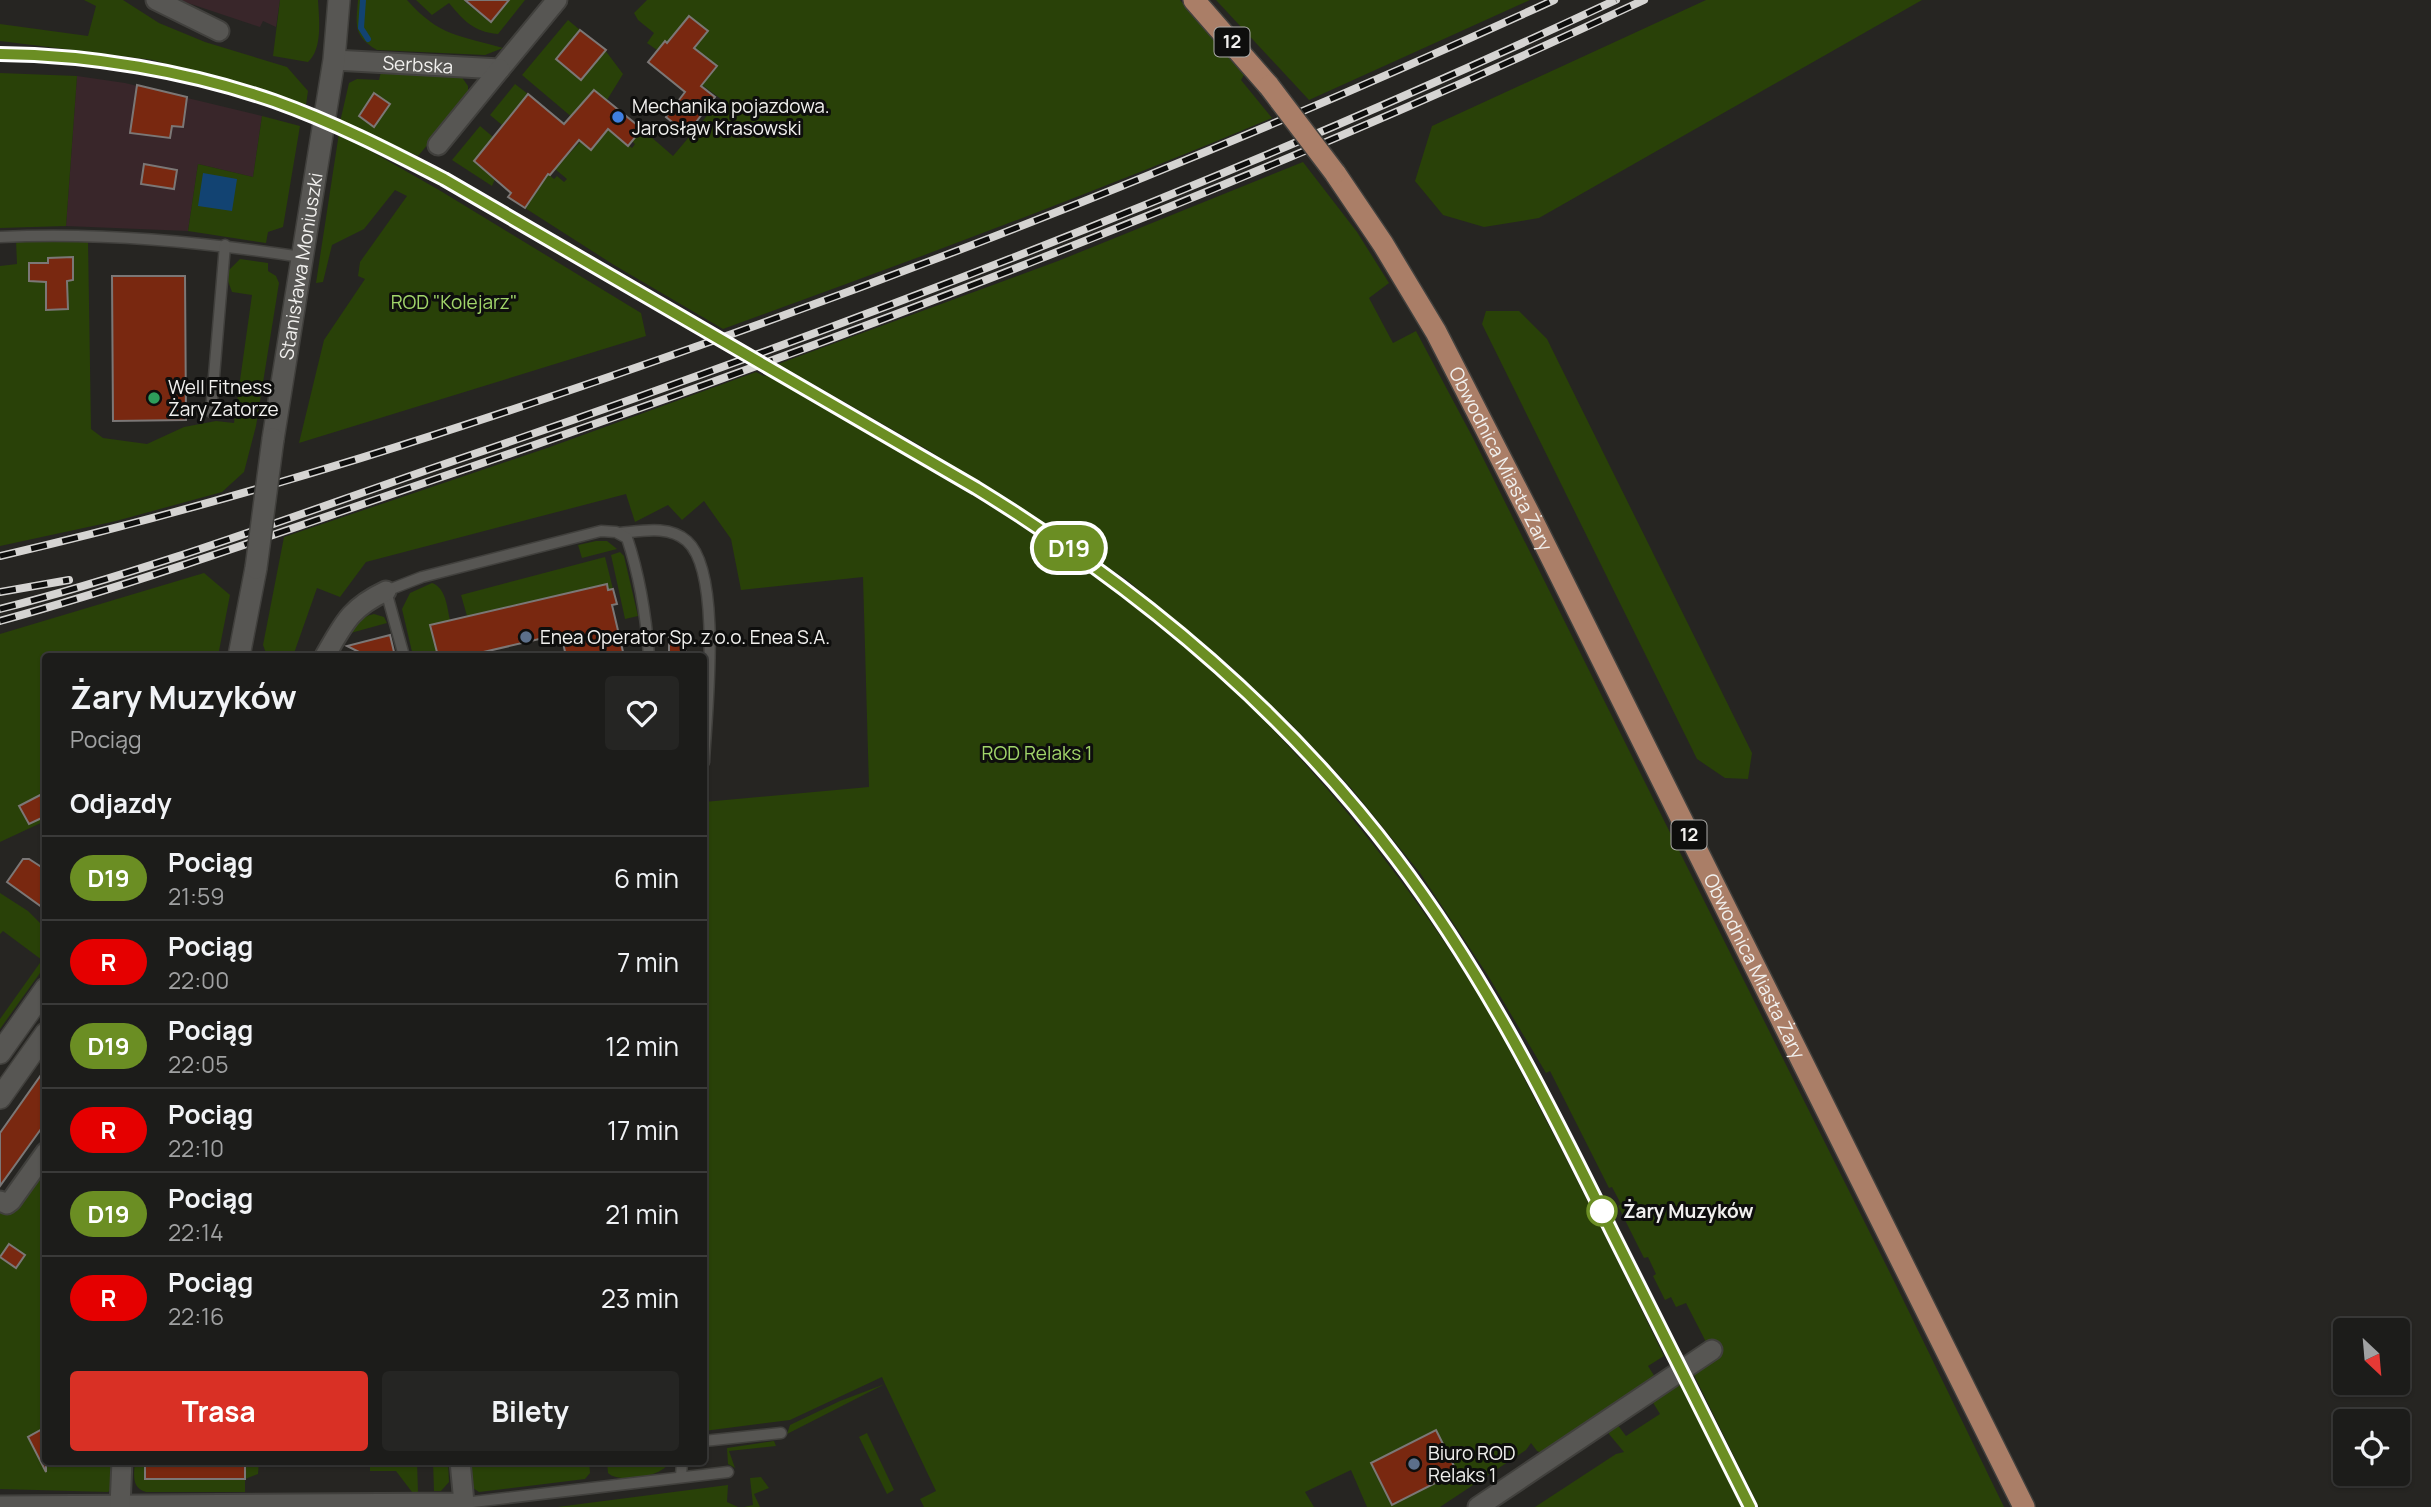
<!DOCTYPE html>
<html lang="pl">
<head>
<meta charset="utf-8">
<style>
  body { margin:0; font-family:Manrope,sans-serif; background:#252523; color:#f1f3f6; height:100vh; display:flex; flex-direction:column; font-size:26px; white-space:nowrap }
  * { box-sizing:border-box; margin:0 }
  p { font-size:23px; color:#a0a1a2 }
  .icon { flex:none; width:38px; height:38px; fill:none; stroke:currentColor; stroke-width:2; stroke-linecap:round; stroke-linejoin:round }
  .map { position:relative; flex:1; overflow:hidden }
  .drawer { position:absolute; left:42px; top:653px; width:665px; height:812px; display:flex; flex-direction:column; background:#1c1c1a; border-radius:7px; box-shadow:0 2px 5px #0004,0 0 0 2px #3a3a39 }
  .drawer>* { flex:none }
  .badge { padding:0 14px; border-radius:23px; font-size:24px; line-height:46px }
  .needle { width:46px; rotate:154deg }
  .tools { position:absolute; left:2333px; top:1318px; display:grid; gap:14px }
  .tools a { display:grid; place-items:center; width:77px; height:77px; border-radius:7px; background:#1c1c1a; box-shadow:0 2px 5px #0004,0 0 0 2px #3a3a39; font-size:35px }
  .map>.badge { position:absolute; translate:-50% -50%; box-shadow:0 0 0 4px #fff }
  h2 { padding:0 28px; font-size:26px; line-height:63px }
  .round { display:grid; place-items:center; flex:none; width:74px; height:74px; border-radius:7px; background:#252523 }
  .headline { display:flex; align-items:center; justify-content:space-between; height:119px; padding:0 28px }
  h1 { font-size:33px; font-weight:700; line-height:52px }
  .primary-button { display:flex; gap:14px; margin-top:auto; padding:14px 28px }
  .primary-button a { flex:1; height:80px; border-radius:7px; background:#d93025; color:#fff; font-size:28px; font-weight:700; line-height:80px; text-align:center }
  .primary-button a+a { background:#252523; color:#f1f3f6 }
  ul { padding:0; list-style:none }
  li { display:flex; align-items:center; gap:21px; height:84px; padding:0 28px; border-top:2px solid #3a3a39 }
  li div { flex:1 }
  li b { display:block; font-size:26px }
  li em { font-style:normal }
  li .badge { min-width:77px; font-weight:700; text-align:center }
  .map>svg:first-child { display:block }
  .commercial { fill:#39262a }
  .green { fill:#294108 }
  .water { fill:#124372 }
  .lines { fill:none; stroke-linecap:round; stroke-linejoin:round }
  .stream { stroke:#124372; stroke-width:6 }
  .building { fill:#792810; stroke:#7b7776; stroke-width:2 }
  .lane-casing { stroke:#41403d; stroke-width:13 }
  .street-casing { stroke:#41403d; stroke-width:23 }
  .secondary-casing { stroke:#41403d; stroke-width:24 }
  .primary-casing { stroke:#41403d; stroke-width:24 }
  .lane { stroke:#575653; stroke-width:10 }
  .street { stroke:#575653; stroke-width:19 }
  .secondary { stroke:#575653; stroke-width:21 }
  .primary { stroke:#aa7e67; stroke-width:21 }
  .rail-casing { stroke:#d5d4d2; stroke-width:8 }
  .rail { stroke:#0e0e0d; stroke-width:5; stroke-dasharray:16; stroke-linecap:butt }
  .secondary-bridge-casing { stroke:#41403d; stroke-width:24; stroke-linecap:butt }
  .primary-bridge-casing { stroke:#41403d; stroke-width:24; stroke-linecap:butt }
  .secondary-bridge { stroke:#575653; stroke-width:21 }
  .primary-bridge { stroke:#aa7e67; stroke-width:21 }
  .line-casing { stroke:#fff; stroke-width:16 }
  .line { stroke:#6b8e23; stroke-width:10 }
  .shop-dot { fill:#3f7fe0; stroke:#0e0e0d; stroke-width:2.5 }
  .leisure-dot { fill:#2e9e5b; stroke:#0e0e0d; stroke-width:2.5 }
  .service-dot { fill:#5c6f8a; stroke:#0e0e0d; stroke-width:2.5 }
  .stop-dot { fill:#fff; stroke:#6b8e23; stroke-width:3.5 }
  .labels { text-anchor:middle; stroke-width:6; stroke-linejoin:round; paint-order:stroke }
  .shield { fill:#0e0e0d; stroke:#adacaa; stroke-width:2 }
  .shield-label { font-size:18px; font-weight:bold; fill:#f1f0ee }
  .street-label { font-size:19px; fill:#f1f0ee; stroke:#0e0e0d }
  .poi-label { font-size:19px; fill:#f1f0ee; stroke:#0e0e0d; text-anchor:start }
  .park-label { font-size:19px; fill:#a1d56a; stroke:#0e0e0d }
  .stop-label { font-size:19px; font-weight:bold; fill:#f1f0ee; stroke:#0e0e0d; text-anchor:start }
</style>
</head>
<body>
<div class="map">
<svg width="2431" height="1507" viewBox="0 0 2431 1507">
  <rect width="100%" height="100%" fill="#262522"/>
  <!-- commercial -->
  <g class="commercial">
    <polygon points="179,0 280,0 276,27 263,21 260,27"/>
    <polygon points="77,76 125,83 262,116 253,177 198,164 188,231 66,226"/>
  </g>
  <!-- green -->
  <g class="green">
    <polygon points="84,0 123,0 159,23 205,42 287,67 308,91 306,105 153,60 0,41 0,24 88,36 96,6"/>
    <path d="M 280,0 L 318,0 C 319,18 323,49 308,62 L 273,56 Z"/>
    <path d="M 358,0 L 407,0 C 440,37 459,35 503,48 L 485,55 L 377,50 C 353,36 356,25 358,0 Z"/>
    <path d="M 416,0 L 466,0 L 465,2 L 491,22 L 509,0 L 525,0 L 498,34 C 474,32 464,21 449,3 L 432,15 Z"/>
    <path d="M 647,0 L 1180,0 L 1244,75 L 1241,80 L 1272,118 C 1091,194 908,262 723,329 L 614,265 L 525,208 L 547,173 L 554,179 L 557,176 L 564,182 L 567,179 L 555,169 L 581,141 L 591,150 L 599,140 L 522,75 L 568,20 L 580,30 L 556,59 L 582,80 L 605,50 L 623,74 L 607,100 L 594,90 L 581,107 L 632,148 L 635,144 L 632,141 L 642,129 L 673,156 L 721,99 L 702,85 L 717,66 L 700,53 L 694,59 L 664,55 L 647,43 L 654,33 L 638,20 L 634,13 Z"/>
    <polygon points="1216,0 1530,0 1309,100"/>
    <polygon points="1706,0 1922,0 1539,218 1484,227 1443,215 1415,181 1432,126"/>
    <polygon points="381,72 461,76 468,86 468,97 418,156 340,122 349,83 357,79 379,80"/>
    <polygon points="0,73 77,76 66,226 0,228"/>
    <polygon points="515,84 528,94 502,125 490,115"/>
    <polygon points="262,116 300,126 283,227 268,232 266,243 188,231 198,164 253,177"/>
    <polygon points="480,126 493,137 474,161 495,179 492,186 452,160"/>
    <polygon points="339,133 439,190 641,313 646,336 299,443 324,340 365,279 358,276 360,262 407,196 395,190 364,229 332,245 323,282 316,283"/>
    <polygon points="1303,162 1357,232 1389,283 1369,298 1393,343 1416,331 1473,438 1895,1283 2004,1507 1759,1507 1693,1373 1706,1342 1686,1303 1676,1307 1671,1297 1665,1300 1653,1276 1656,1274 1648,1257 1644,1258 1618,1206 1621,1204 1612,1187 1609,1188 1550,1071 1546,1073 1487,974 1420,873 1351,788 1293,726 1230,666 1127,580 928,450 778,364 1058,261"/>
    <polygon points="16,240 88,240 91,429 103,438 147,444 184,427 216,421 234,423 252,295 232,292 228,281 229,270 240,259 268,263 268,271 276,276 279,283 256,426 244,472 222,492 116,521 0,546 0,266 17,264"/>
    <polygon points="1486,311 1519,311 1547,339 1752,753 1748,779 1725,778 1697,759 1482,324"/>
    <path d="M 756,372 L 764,376 L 767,375 C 890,448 1019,516 1133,603 C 1267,706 1391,853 1480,997 C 1501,1031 1519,1069 1538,1105 C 1582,1188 1623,1272 1664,1356 L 1648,1366 L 1655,1377 L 1542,1453 L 1537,1451 L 1531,1443 L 1526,1450 L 1440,1507 L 1367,1507 L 1351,1470 L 1305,1492 L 1314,1507 L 924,1507 L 920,1499 L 936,1491 L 885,1384 L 787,1434 L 790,1425 L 840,1401 L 885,1384 L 882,1377 L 790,1420 L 704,1431 L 704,802 L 869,787 L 863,577 L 741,590 L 731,539 L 704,501 L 682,520 L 668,505 L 635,522 L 626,494 L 366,562 L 340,597 L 317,588 L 293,656 L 267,656 L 263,645 L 284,537 L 550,447 Z"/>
    <polygon points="596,541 607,541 617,549 582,558 578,545"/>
    <polygon points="620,552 624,556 638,616 625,619 611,555"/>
    <polygon points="605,557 613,589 608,590 606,584 467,616 461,595"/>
    <polygon points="204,573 230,595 218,656 46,656 45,821 0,842 0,634"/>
    <path d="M 432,583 C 446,588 447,607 450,620 L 431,625 L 438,656 L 413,656 L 402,609 L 410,593 Z"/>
    <path d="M 374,614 L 384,617 L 387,623 L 347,634 C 355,624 361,617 374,614 Z"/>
    <polygon points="0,893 28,911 45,928 45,966 0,1029 0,1019 42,960 3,931 0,934"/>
    <polygon points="45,1159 46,1461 115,1461 113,1487 108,1492 0,1489 0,1208"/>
    <polygon points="1679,1383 1742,1507 1535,1507 1616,1454 1624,1452 1609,1434 1609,1429 1617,1424 1626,1436 1660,1414 1652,1401"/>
    <polygon points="867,1433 894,1490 887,1494 859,1437"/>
    <polygon points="774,1441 776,1446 729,1451 735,1468 728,1464 727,1448"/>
    <path d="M 135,1461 L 259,1461 L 258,1474 L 245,1479 L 245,1492 L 146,1492 C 131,1488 134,1474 135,1461 Z"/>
    <polygon points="370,1461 417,1461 418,1492 412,1492 396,1471 370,1471"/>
    <polygon points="433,1461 448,1461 449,1482 441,1491 434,1491"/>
    <polygon points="470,1461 589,1461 590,1473 585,1479 479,1492 473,1488"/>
    <path d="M 607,1461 L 670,1461 C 664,1477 619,1484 608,1473 Z"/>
    <polygon points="761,1477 769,1488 754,1494 760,1507 744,1507 753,1505 750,1478"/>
    <polygon points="728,1485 727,1502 738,1507 557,1507"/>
  </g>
  <!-- water -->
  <polygon class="water" points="203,173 237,179 232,211 198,206"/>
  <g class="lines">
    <!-- stream -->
    <polyline class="stream" points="363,0 361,28 368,39"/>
  </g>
  <!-- building -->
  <g class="building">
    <polygon points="465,0 509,0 491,22"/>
    <polygon points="689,16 708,31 694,48 717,66 701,86 715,97 687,134 666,117 685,92 648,62 665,41 667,43"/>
    <polygon points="580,30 606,50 581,80 556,59"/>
    <polygon points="137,85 187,97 183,127 172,126 170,138 130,133"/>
    <polygon points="594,90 642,129 628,146 608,129 591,150 579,140 550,175 548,174 525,208 508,197 511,193 474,161 528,94 564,124"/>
    <polygon points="374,93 390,104 374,127 359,116"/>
    <polygon points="144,164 177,170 174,189 141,184"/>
    <polygon points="73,257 73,280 67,281 68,309 46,310 46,282 29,281 29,263 48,263 48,258"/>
    <polygon points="112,276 185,276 186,420 113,421"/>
    <polygon points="607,584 608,590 613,589 617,604 612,605 624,656 566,656 561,634 475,654 476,656 438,656 430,625"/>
    <polygon points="390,635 395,656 367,656 347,646"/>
    <rect x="669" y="637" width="17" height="19"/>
    <polygon points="46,792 46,816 29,824 19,806"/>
    <polygon points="23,859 29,859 46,870 46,910 7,882"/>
    <polygon points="46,1068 46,1122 0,1186 0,1133"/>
    <polygon points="9,1244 25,1255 16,1268 0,1257"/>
    <polygon points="46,1427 46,1472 28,1437"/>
    <polygon points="1436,1430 1457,1472 1392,1505 1371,1463"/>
    <rect x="145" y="1461" width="100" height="18"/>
  </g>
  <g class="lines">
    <!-- lane casing -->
    <g class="lane-casing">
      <g id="lane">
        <path d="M 0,237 C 102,232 201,242 302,257"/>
        <polyline points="211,412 225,245"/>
        <path d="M 620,533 C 642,531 669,525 687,541 C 723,573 706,715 704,762"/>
        <path d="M 404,656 L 386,591 L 422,577 L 601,531 L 616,532 L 627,538 C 640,577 646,615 649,656"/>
        <polyline points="704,1441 781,1433"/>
        <polyline points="681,1477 682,1461"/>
        <polyline points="464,1503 728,1472"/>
      </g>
    </g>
    <!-- street casing -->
    <g class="street-casing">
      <g id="street">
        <polyline points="156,0 219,31"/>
        <path id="s1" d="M 334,60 L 500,69 L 557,0"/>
        <polyline points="438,145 500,69"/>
        <path d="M 325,656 C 344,623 350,608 386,591"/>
        <polyline points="0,1201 7,1204 11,1201 46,1152"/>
        <polyline points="0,1506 464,1503 460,1461"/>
        <polyline points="120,1506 122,1461"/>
        <polyline points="1478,1507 1712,1350"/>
      </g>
    </g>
    <!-- secondary casing -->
    <g class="secondary-casing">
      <g id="secondary">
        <path id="s2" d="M 273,439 L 334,60 L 339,0"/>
        <polyline points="239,656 256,568"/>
        <polyline points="0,1053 46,988"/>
        <polyline points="0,1098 46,1033"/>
      </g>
    </g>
    <!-- primary casing -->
    <g class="primary-casing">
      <g id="primary">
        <polyline points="1194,0 1269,86"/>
        <path id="s3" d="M 1335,173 L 1383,244 L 1436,332 L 1534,523 L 2024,1507"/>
      </g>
    </g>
    <!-- lane -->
    <use href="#lane" class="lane"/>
    <!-- street -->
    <use href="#street" class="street"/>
    <!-- secondary -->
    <use href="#secondary" class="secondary"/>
    <!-- primary -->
    <use href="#primary" class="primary"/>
    <!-- rail casing -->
    <g class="rail-casing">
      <g id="rail">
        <path d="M 0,54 C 91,55 185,71 271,100 C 407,147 529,227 652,300 C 824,402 1004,491 1161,616 C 1273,705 1371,815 1450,934 C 1510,1024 1557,1121 1605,1218 C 1654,1314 1702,1410 1750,1507"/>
        <path d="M 0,556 C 243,500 480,423 715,340 C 1000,239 1279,126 1554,0"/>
        <polyline points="0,592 69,580"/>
        <path d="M 0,609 C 160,568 315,508 471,455 C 860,323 1244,174 1616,0"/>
        <path d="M 0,621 C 156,578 309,522 462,470 C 864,333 1260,180 1644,0"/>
      </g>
    </g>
    <!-- rail -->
    <use href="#rail" class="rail"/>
    <!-- secondary-bridge casing -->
    <g class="secondary-bridge-casing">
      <polyline id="secondary-bridge" points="256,568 273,439"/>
    </g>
    <!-- primary-bridge casing -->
    <g class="primary-bridge-casing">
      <polyline id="primary-bridge" points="1269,86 1335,173"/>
    </g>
    <!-- secondary-bridge -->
    <use href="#secondary-bridge" class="secondary-bridge"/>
    <!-- primary-bridge -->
    <use href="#primary-bridge" class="primary-bridge"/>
  </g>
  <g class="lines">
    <!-- line casing -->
    <g class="line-casing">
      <path id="line" d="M 0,54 C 91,55 187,71 274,101 C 333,122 388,150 444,179 L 976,488 C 1137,587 1282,707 1396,858 C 1484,974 1548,1102 1612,1232 C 1658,1324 1704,1415 1750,1507"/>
    </g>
    <!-- line -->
    <use href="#line" class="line"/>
  </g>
  <!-- markers -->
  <circle class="shop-dot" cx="618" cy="117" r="7"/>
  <circle class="leisure-dot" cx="154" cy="398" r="7"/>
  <g class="service-dot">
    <circle cx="526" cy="637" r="7"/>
    <circle cx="1414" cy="1464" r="7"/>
  </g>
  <circle class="stop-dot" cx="1602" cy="1211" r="14"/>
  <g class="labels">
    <!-- shield labels -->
    <g class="shield">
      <rect x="1214.5" y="27.5" width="35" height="29" rx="5"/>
      <rect x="1671.5" y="820.5" width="35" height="29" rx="5"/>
    </g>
    <g class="shield-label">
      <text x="1232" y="48">12</text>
      <text x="1689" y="841">12</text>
    </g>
    <!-- street labels -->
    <g class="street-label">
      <text dy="7" stroke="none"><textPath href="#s1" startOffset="84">Serbska</textPath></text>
      <text dy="7" stroke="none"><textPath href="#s2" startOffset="175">Stanisława Moniuszki</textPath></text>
      <text dy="7" stroke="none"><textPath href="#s3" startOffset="331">Obwodnica Miasta Żary</textPath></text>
      <text dy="7" stroke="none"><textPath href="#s3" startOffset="898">Obwodnica Miasta Żary</textPath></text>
    </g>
    <!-- poi labels -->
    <g class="poi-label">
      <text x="632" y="113">Mechanika pojazdowa.<tspan x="632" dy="22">Jarosłąw Krasowski</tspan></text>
      <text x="168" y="394">Well Fitness<tspan x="168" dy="22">Żary Zatorze</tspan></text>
      <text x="540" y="644">Enea Operator Sp. z o.o. Enea S.A.</text>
      <text x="1428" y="1460">Biuro ROD<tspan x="1428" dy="22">Relaks 1</tspan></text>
    </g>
    <!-- park labels -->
    <g class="park-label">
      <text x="454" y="309">ROD "Kolejarz"</text>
      <text x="1037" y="760">ROD Relaks 1</text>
    </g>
    <!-- stop labels -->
    <g class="stop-label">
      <text x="1623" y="1218">Żary Muzyków</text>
    </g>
  </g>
</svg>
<div class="tools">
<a><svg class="needle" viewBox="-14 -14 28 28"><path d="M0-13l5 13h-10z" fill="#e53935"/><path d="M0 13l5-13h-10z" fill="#a0a1a2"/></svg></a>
<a><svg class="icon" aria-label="locate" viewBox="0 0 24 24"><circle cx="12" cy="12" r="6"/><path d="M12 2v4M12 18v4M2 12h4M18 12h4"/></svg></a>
</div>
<b class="badge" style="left:1069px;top:548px;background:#6b8e23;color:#fff">D19</b>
<section class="drawer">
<div class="headline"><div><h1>Żary Muzyków</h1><p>Pociąg</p></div><a class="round"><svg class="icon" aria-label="heart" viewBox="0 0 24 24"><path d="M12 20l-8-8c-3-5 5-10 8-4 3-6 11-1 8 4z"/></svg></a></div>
<h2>Odjazdy</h2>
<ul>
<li><span class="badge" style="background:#6b8e23;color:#fff">D19</span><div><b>Pociąg</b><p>21:59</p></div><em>6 min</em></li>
<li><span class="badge" style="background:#e50000;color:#fff">R</span><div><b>Pociąg</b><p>22:00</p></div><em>7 min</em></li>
<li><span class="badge" style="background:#6b8e23;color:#fff">D19</span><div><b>Pociąg</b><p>22:05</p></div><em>12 min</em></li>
<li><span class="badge" style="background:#e50000;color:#fff">R</span><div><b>Pociąg</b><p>22:10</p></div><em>17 min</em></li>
<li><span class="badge" style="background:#6b8e23;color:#fff">D19</span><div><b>Pociąg</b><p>22:14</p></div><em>21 min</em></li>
<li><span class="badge" style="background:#e50000;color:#fff">R</span><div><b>Pociąg</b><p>22:16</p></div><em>23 min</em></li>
</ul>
<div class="primary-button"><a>Trasa</a><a>Bilety</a></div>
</section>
</div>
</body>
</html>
